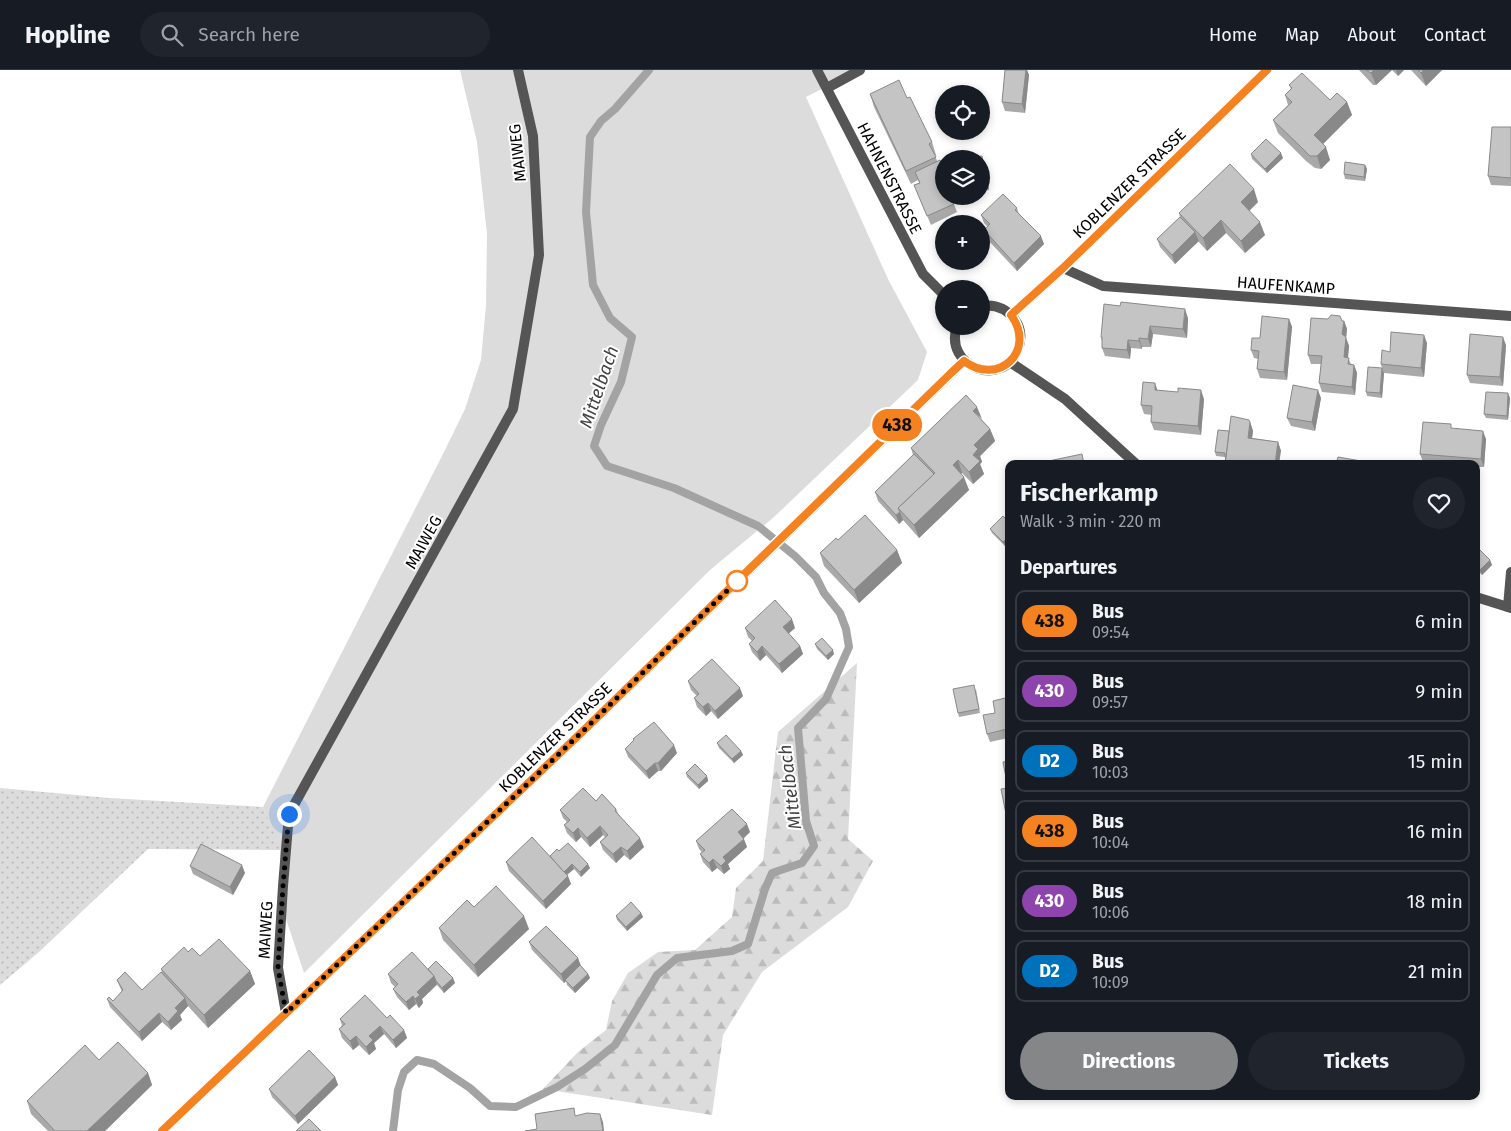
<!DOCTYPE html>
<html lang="en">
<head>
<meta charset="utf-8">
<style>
  body { margin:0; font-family:"Fira Sans",sans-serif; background:#20242c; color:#f1f3f6; height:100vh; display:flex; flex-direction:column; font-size:19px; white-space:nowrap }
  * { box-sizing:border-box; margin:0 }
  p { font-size:16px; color:#9ea1a6 }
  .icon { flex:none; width:28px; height:28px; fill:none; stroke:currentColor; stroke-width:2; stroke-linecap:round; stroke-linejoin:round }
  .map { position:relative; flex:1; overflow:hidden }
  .side { position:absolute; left:1005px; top:390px; width:475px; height:640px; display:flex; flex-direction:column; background:#171b24; border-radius:10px; box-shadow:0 2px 8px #0003 }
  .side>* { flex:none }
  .badge { padding:0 10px; border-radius:16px; font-size:18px; line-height:32px }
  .fabs { position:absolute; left:935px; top:15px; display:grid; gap:10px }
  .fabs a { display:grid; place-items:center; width:55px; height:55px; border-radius:50%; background:#171b24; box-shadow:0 2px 8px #0003; font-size:25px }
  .you { position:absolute; width:25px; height:25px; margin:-12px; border:4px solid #fff; border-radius:50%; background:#1a73e8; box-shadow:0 0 0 8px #1a73e833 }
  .map>.badge { position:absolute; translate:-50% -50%; box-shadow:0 0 0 2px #fff }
  h2 { padding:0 15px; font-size:19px; line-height:45px }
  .round { display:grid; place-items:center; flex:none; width:52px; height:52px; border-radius:26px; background:#20242c }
  .summary { display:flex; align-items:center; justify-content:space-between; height:85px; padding:0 15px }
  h1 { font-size:24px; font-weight:700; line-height:38px }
  .button { display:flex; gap:10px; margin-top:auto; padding:10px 15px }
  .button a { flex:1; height:58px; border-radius:30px; background:#858687; color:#fff; font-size:20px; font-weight:700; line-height:58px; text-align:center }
  .button a+a { background:#20242c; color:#f1f3f6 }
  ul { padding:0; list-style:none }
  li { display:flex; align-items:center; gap:15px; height:62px; margin:0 10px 8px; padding:0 5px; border:2px solid #363941; border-radius:10px }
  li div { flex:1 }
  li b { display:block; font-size:19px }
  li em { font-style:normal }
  li .badge { min-width:55px; font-weight:700; text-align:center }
  header { display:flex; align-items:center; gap:30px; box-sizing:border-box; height:70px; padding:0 25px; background:#171b24; border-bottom:1px solid #363941 }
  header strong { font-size:24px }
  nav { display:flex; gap:28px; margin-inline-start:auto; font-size:18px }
  .search { width:350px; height:45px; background:#20242c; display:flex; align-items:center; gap:12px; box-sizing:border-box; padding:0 18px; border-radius:28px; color:#9ea1a6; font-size:19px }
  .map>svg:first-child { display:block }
  .grass { fill:#dcdcdc }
  .forest { fill:url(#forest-firs) }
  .park { fill:url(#park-dots) }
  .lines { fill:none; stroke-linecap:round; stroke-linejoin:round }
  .stream { stroke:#a3a3a3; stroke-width:8 }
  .minor { stroke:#555; stroke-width:10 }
  .tertiary { stroke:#555; stroke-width:10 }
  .wall { fill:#a9a9a9 }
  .shaded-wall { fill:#898989 }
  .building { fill:#c4c4c4; stroke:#898989 }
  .line-casing { stroke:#fff; stroke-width:11 }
  .line { stroke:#f58220; stroke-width:8 }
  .walk { stroke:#000; stroke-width:5; stroke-dasharray:0 9 }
  .stop-dot { fill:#fff; stroke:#f58220; stroke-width:2.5 }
  .labels { text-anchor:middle; stroke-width:4; stroke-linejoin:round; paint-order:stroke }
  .street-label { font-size:16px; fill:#000; stroke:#fff }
  .water-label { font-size:18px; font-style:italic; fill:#444; stroke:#fff }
</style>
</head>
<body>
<header>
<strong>Hopline</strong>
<div class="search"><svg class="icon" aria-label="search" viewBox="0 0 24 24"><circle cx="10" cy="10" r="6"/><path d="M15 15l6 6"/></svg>Search here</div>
<nav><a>Home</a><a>Map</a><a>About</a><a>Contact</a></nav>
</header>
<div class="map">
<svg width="1511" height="1061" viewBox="0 0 1511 1061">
  <defs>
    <pattern id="forest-firs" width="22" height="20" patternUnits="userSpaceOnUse" patternTransform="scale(1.25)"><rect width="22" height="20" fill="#dcdcdc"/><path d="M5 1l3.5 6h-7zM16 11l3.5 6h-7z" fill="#bbb"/></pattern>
    <pattern id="park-dots" width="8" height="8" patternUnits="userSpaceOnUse" patternTransform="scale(1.25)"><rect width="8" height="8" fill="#dcdcdc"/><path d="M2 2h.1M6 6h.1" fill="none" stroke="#bbb" stroke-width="1.8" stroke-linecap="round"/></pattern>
  </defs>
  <rect width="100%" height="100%" fill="#fff"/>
  <!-- grass -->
  <polygon class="grass" points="460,0 859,0 806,27 888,209 927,282 918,310 774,447 710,500 304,903 280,831 280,780 263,737 442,386 465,339 481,290 486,235 487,164 477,72"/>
  <!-- forest -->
  <polygon class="forest" points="857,593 848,769 873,791 848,837 762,902 723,965 712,1045 543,1019 578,982 606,960 612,931 628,903 658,882 695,880 732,847 736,818 763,791 778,662"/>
  <!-- park -->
  <polygon class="park" points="0,718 109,728 263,737 281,780 148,779 39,882 0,915"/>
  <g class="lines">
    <!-- stream -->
    <polyline class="stream" points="393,1061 398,1020 404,1002 417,990 434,994 470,1018 490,1036 516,1037 557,1017 585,999 615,975 657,905 677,888 732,881 748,874 765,819 772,803 802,793 814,776 806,751 798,658 826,629 849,577 846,559 840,543 824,523 816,507 795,486 758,456 674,418 607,396 594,376 601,355 621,312 632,267 610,248 593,215 586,142 590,67 601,51 615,39 649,0"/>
    <!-- minor -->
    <g class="minor">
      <polyline points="827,18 860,0"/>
      <polyline points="1063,198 1103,216 1511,246"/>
      <polyline points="1010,292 1065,329 1136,394"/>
      <polyline points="1476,527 1511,538"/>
      <polyline points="1508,537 1511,502"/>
      <polyline points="286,943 278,898 283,816 289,744 513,339 539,185 533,66 518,0"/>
    </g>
    <!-- tertiary -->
    <g class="tertiary">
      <polyline points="817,0 923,204 944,225"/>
      <polyline points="1011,245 1063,198 1267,0"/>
      <path d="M 957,256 C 943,298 1004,319 1018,279 C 1022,269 1021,258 1015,250 C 1007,239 995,234 981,236"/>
      <polyline points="162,1061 582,662 964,291"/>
    </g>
  </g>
  <!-- wall -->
  <g class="wall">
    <polygon points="1005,0 1027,0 1029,5 1025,43 1005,41 1002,32"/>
    <polygon points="1359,0 1404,0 1398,6 1392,0 1376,15 1373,15"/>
    <polygon points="1411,0 1442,0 1426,16"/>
    <polygon points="1289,15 1330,30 1347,32 1352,45 1323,74 1330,90 1321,99 1315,98 1306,91 1278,63 1273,50 1288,35 1285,25 1291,19"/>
    <polygon points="870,24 907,28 932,72 936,85 935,85 937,91 944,126 954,134 957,142 931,155 914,115 919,113 918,110 911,114 874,37"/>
    <polygon points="1511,57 1511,116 1491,115 1488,106"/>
    <polygon points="1251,84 1283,88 1267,103 1252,89"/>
    <polygon points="982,86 985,95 989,120 981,121 981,89"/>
    <polygon points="1365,95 1367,99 1365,111 1345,109 1344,104"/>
    <polygon points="1258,132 1249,141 1265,165 1245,183 1226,163 1207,181 1198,171 1175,194 1160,177 1157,169 1180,147 1179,143"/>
    <polygon points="1017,138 1019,144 1044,174 1017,201 987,169 984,160 988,157 984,153 981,145"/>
    <polygon points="1188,248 1187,268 1153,264 1151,277 1142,277 1142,279 1131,278 1130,289 1105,286 1102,278 1102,271 1101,267"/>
    <polygon points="1289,249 1292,257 1287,310 1260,308 1257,299 1258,289 1254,288 1251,280 1260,268"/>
    <polygon points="1342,251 1344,251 1347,259 1346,268 1349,276 1348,288 1351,294 1354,295 1357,303 1355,325 1322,322 1319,313 1321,294 1311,294 1308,285"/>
    <polygon points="1427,273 1424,307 1384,303 1382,328 1367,326 1366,322 1382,298 1381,294 1390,282"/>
    <polygon points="1506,275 1503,316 1470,313 1467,305"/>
    <polygon points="1158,321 1204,329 1201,365 1154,360 1151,352 1152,345 1144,344 1141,335"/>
    <polygon points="1321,328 1315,361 1291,356 1287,348"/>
    <polygon points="1510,328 1508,350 1486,348 1484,344"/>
    <polygon points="981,349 990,359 995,371 980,386 982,392 980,394 984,404 973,414 962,403 961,404 969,420 919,468 903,450 899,454 878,431 875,422 913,385 911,378"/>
    <polygon points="1250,352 1253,361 1252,368 1278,372 1281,381 1225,389 1225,387 1216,386 1215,382 1229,361"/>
    <polygon points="1486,369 1484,397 1476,397 1476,394 1442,394 1423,392 1420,384"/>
    <polygon points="1009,452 1009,472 1005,476 992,463 990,459"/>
    <polygon points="838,470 897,480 902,493 859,533 824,496 820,483"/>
    <polygon points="1476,478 1490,490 1492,495 1482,505 1476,499"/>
    <polygon points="745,558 795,558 788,564 800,576 803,584 782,603 766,585 760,591 752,582 749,574 752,571 748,567"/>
    <polygon points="815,574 834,584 828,590 817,579"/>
    <polygon points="688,611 743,626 718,649 711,641 706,646 697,637 694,628 697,626 691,620"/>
    <polygon points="976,619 980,643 959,647 958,643"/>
    <polygon points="1009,627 1009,669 1008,668 990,672 987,664 995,643"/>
    <polygon points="633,669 677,683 661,701 658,701 649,709 628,687 625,679 634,671"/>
    <polygon points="717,673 741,681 743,685 734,693 719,678"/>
    <polygon points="1009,691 1009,753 1006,744 1008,718"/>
    <polygon points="686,703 707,706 708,711 699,719 687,707"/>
    <polygon points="596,731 616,739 619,745 644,777 630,790 624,785 616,793 603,780 600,772 605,767 603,765 590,777 581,767 576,772 567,763 564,755 567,752 563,748 560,740"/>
    <polygon points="750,762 743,768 747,777 728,794 730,799 724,804 717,798 712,802 703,792 700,784 702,782 699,779 696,771"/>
    <polygon points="559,781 590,798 581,807 574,799 567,805 571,814 546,839 509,801 506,792 550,786"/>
    <polygon points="190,796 245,803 233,825 193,804"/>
    <polygon points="474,837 529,859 478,907 443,870 439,858"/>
    <polygon points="641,843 643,847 627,861 617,850 616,846"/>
    <polygon points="529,872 578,888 580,895 588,904 590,908 575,923 567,915 566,911 564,913 532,880"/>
    <polygon points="188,882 200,886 250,901 255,914 208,958 188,936 180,945 182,950 171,960 162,952 142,971 110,937 107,929 113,931 122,922 117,910 142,920 162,903 161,899"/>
    <polygon points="428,899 455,913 444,923 437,915 422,929 423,933 419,938 416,934 409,940 397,927 393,919 395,917 391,913 388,904"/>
    <polygon points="387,948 404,960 407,968 396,978 384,964 374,973 376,979 369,985 359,975 353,980 342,968 339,959 342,956 340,949"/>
    <polygon points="99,990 148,1003 152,1015 105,1061 48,1061 31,1044 27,1031"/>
    <polygon points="335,1007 338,1015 298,1054 272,1027 269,1019"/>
  </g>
  <!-- shaded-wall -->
  <g class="shaded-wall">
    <polygon points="1026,0 1027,0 1029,5 1025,43 1022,34"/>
    <polygon points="1374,0 1392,0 1376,15 1371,3"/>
    <polygon points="1396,0 1404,0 1398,6"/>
    <polygon points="1424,0 1442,0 1426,16 1421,3"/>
    <polygon points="1347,32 1352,45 1319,78 1314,65"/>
    <polygon points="1326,77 1330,90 1321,99 1317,86"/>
    <polygon points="1281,83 1283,88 1267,103 1265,99"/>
    <polygon points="982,86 985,95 989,120 985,112"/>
    <polygon points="1365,95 1367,99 1365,111 1364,107"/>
    <polygon points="1254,119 1258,132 1245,145 1241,132"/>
    <polygon points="1221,150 1226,163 1207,181 1203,168"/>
    <polygon points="1260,152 1265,165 1245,183 1241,171"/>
    <polygon points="1195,162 1199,171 1175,194 1172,185"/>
    <polygon points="1041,166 1044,174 1017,201 1014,193"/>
    <polygon points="1185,239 1188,248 1187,268 1183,259"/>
    <polygon points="1289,249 1292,257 1287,310 1284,302"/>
    <polygon points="1344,251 1347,259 1346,268 1349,276 1347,296 1344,287 1342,264"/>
    <polygon points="1150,256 1153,264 1151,277 1148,269"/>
    <polygon points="1424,265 1427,273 1424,307 1421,298"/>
    <polygon points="1503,267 1506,275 1503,316 1500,307"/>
    <polygon points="1139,268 1142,277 1142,279 1139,271"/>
    <polygon points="1128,270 1131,278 1130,289 1127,280"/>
    <polygon points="1354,295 1357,303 1355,325 1352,317"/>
    <polygon points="1382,299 1384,303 1382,328 1380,323"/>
    <polygon points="1155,313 1158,322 1155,320"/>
    <polygon points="1201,320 1204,329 1201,365 1198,356"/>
    <polygon points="1318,320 1321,328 1315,361 1312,352"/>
    <polygon points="1508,323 1510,328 1508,350 1507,346"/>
    <polygon points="977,337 982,349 973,341"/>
    <polygon points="1250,352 1253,361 1251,376 1248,368"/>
    <polygon points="990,359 995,371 980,386 982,392 980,394 984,404 973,414 969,402 973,385 974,375"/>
    <polygon points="1483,361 1486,369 1484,397 1481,389"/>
    <polygon points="1278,372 1281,381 1279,394 1275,394"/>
    <polygon points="958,390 962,403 957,408 953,395"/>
    <polygon points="964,407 969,420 919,468 914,455"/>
    <polygon points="900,442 903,450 899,454 896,445"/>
    <polygon points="1009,466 1009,472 1005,476 1003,472"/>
    <polygon points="897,480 902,493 859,533 854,520"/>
    <polygon points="1490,490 1492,495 1482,505 1480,500"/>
    <polygon points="792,549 795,558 786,566 783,557"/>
    <polygon points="762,576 766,585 760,591 757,582"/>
    <polygon points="800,576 803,584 782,603 779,594"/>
    <polygon points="833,580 834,584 828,590 826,586"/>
    <polygon points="740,618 743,626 718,649 715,641"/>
    <polygon points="708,633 711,641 706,646 703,637"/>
    <polygon points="674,675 677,683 661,701 658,693"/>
    <polygon points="741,681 743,685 734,693 732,689"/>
    <polygon points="655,693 658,701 649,709 646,701"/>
    <polygon points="707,706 708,711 699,719 698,715"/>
    <polygon points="747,754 750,762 741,771 738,762"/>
    <polygon points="600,756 603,765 590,777 587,768"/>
    <polygon points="578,758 581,767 576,772 573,763"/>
    <polygon points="640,768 644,777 630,790 627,781"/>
    <polygon points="744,769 747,777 728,794 730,799 724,804 721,796 723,787"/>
    <polygon points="621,777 624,785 616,793 613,784"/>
    <polygon points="713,789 717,798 712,802 709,793"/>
    <polygon points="572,794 574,799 564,807 563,803"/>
    <polygon points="588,794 590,798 581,807 580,802"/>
    <polygon points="242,795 245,803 233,825 230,817"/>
    <polygon points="568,806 571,814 546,839 543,831"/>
    <polygon points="641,843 643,847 627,861 626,857"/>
    <polygon points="524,846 529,859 478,907 474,895"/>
    <polygon points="578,888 581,896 564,913 561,904"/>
    <polygon points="250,901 255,914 208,958 204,945"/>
    <polygon points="588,904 590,908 575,923 573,918"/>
    <polygon points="434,906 437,914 422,929 423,933 419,938 415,929 417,922"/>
    <polygon points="453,908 455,913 444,923 442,918"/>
    <polygon points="413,926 416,934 409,940 406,932"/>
    <polygon points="185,928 188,936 180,945 182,950 171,960 168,952 175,938"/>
    <polygon points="159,943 162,952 142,971 139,962"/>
    <polygon points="380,956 384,964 374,973 376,979 369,985 366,977 369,966"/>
    <polygon points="404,960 407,968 396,978 393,970"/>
    <polygon points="356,966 359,975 353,980 350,971"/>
    <polygon points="148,1003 152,1015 105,1061 87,1061"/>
    <polygon points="335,1007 338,1015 298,1054 295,1046"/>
    <polygon points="600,1044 603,1052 604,1061 603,1061"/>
  </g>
  <!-- building -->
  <g class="building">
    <polygon points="1005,0 1026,0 1022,34 1002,32"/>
    <polygon points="1366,0 1374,0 1371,3 1369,2"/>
    <polygon points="1418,0 1424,0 1421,3"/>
    <polygon points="1302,3 1330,30 1337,23 1347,32 1314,65 1326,77 1317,86 1310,86 1302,78 1273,50 1292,32 1285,25 1292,18 1289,15"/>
    <polygon points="899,10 907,28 910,27 932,72 929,74 936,87 906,101 870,24"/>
    <polygon points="1492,57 1511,57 1511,108 1488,106"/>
    <polygon points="1266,69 1281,83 1265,99 1251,84"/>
    <polygon points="982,86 985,112 981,112 981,89 962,89"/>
    <polygon points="940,90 944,99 944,126 950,126 954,134 927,146 914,115 920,113 915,102"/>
    <polygon points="1345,92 1365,95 1364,107 1344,104"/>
    <polygon points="1230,94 1254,119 1241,132 1260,152 1241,171 1221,150 1203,168 1179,143"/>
    <polygon points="1003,124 1017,138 1015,140 1041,166 1014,193 984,160 990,154 981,145"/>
    <polygon points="1180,147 1195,162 1172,185 1157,169"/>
    <polygon points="1121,232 1185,239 1183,259 1150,256 1148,269 1139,268 1139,271 1128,270 1127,280 1102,278 1102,267 1101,267 1104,234 1120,236"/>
    <polygon points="1331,245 1340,246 1342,251 1344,251 1342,264 1346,267 1344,287 1349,288 1348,294 1354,295 1352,317 1319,313 1322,286 1308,285 1311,248 1328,249"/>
    <polygon points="1262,246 1289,249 1284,302 1257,299 1259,281 1251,280 1252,268 1260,268"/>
    <polygon points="1391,262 1424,265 1421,298 1381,294 1382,280 1390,282"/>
    <polygon points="1470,264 1503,267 1500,307 1467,305"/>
    <polygon points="1368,297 1382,298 1380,323 1366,322"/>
    <polygon points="1143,312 1155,313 1155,320 1178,322 1178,318 1201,320 1198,356 1151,352 1152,336 1141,335"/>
    <polygon points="1293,315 1318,320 1312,352 1287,348"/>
    <polygon points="1486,322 1508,323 1507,346 1484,344"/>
    <polygon points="966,325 977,337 973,341 990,359 974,375 978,379 973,385 980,391 969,402 958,390 953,395 964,407 914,455 898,438 935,403 911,378"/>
    <polygon points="1231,346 1249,350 1250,352 1248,368 1278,372 1275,394 1225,394"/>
    <polygon points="1423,352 1451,354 1451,358 1483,361 1481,389 1420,384"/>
    <polygon points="1218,360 1229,361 1226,387 1225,387 1225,383 1215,382"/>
    <polygon points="914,384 934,404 898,438 900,442 896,445 875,422"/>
    <polygon points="1082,384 1084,394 1044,394 1044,392"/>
    <polygon points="1338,387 1361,391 1361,394 1336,394"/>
    <polygon points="865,445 897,480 854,520 820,483 836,468 838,470"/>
    <polygon points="1003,446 1009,452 1009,466 1003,472 990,459"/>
    <polygon points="1477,477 1490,490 1480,500 1476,496"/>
    <polygon points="775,530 792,549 783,557 800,576 779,594 762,576 757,582 749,574 755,568 745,558"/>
    <polygon points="822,568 833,580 826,586 815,574"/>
    <polygon points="712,589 740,618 715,641 708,633 703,637 694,628 699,624 688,611"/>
    <polygon points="974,615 979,639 958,643 953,619"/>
    <polygon points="1009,627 1009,667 1007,659 987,664 983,645 995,643 993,631"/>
    <polygon points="654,652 674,675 658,693 655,693 646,701 625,679 634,670 633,669"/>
    <polygon points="726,665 741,681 732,689 717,673"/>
    <polygon points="1009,691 1009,744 1006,744 1001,719 1008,718 1003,692"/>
    <polygon points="695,694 707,706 698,715 686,703"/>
    <polygon points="583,718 596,731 602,724 616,739 615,741 640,768 627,781 621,777 613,784 600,772 608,765 600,756 587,768 578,758 573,763 564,755 570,750 560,740"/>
    <polygon points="732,739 747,754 738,762 744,769 723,787 726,791 721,796 713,789 709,793 700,784 705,780 696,771"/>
    <polygon points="532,767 568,806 543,831 506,792"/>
    <polygon points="568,773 588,794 580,802 572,794 564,802 550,786 557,779 559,781"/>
    <polygon points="201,774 242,795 230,817 190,796"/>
    <polygon points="496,816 524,846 474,895 439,858 467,830 474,837"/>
    <polygon points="631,832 641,843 626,857 616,846"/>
    <polygon points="546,856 578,888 561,904 529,872"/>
    <polygon points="219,869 250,901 204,945 161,899 184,877 188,882 192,878 200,886"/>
    <polygon points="412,882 434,906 417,922 420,925 415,929 413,926 406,932 393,919 398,914 388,904"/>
    <polygon points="436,891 453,908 442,918 436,911 434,906 428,899"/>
    <polygon points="580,895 588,904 573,918 565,910"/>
    <polygon points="125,902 142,920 161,902 185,928 175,938 178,941 168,952 159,943 139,962 107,929 109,927 113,931 123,920 117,910"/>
    <polygon points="365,925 387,948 390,945 404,960 393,970 380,956 369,966 373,970 366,977 356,966 350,971 339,959 345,954 340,949"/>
    <polygon points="118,972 148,1003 87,1061 55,1061 27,1031 85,975 99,990"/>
    <polygon points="309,980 335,1007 295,1046 269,1019"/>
    <polygon points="574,1038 575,1046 587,1043 600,1044 603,1061 525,1061 537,1059 535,1044"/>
    <polygon points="309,1049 321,1061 296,1061"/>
  </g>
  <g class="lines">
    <!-- line casing -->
    <g class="line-casing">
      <path id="line" d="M 162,1061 L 582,662 L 951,303 L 964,291 C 998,317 1037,281 1011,245 L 1063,198 L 1267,0"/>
    </g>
    <!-- line -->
    <use href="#line" class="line"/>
    <!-- walk -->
    <polyline class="walk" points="289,744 283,816 278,898 286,943 582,662 737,511"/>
  </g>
  <!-- markers -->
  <circle class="stop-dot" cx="737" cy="511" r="10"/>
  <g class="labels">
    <!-- street labels -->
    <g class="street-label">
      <text transform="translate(517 83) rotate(-96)" y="6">MAIWEG</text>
      <text transform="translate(890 108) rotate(63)" y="6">HAHNENSTRASSE</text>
      <text transform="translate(1129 113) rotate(-44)" y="6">KOBLENZER STRASSE</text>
      <text transform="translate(1286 215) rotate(4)" y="6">HAUFENKAMP</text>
      <text transform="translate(423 472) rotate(-61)" y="6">MAIWEG</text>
      <text transform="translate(555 667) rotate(-44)" y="6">KOBLENZER STRASSE</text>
      <text transform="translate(265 860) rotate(-87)" y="6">MAIWEG</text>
    </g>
    <!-- water labels -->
    <g class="water-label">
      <text transform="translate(599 317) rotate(-71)" y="6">Mittelbach</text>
      <text transform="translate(790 717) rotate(-97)" y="6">Mittelbach</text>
    </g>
  </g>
</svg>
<div class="fabs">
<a><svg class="icon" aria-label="locate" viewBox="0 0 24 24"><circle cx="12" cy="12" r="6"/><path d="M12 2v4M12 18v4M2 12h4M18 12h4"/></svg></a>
<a><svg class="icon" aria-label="layers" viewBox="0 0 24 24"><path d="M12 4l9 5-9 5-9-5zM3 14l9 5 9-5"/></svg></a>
<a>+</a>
<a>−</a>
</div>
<div class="you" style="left:289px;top:744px"></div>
<b class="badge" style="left:897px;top:355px;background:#f58220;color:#111">438</b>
<section class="side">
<div class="summary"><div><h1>Fischerkamp</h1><p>Walk · 3 min · 220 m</p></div><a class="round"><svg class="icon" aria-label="heart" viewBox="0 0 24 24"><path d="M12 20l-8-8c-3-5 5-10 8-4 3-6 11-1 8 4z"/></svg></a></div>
<h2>Departures</h2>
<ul>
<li><span class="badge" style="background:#f58220;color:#111">438</span><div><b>Bus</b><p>09:54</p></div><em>6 min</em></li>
<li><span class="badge" style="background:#8e44ad;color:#fff">430</span><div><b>Bus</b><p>09:57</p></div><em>9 min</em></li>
<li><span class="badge" style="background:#0072bc;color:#fff">D2</span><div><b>Bus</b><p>10:03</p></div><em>15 min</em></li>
<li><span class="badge" style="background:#f58220;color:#111">438</span><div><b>Bus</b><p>10:04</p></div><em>16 min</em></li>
<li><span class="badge" style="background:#8e44ad;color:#fff">430</span><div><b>Bus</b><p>10:06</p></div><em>18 min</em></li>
<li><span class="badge" style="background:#0072bc;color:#fff">D2</span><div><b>Bus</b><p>10:09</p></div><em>21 min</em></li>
</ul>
<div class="button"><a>Directions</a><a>Tickets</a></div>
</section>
</div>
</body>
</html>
